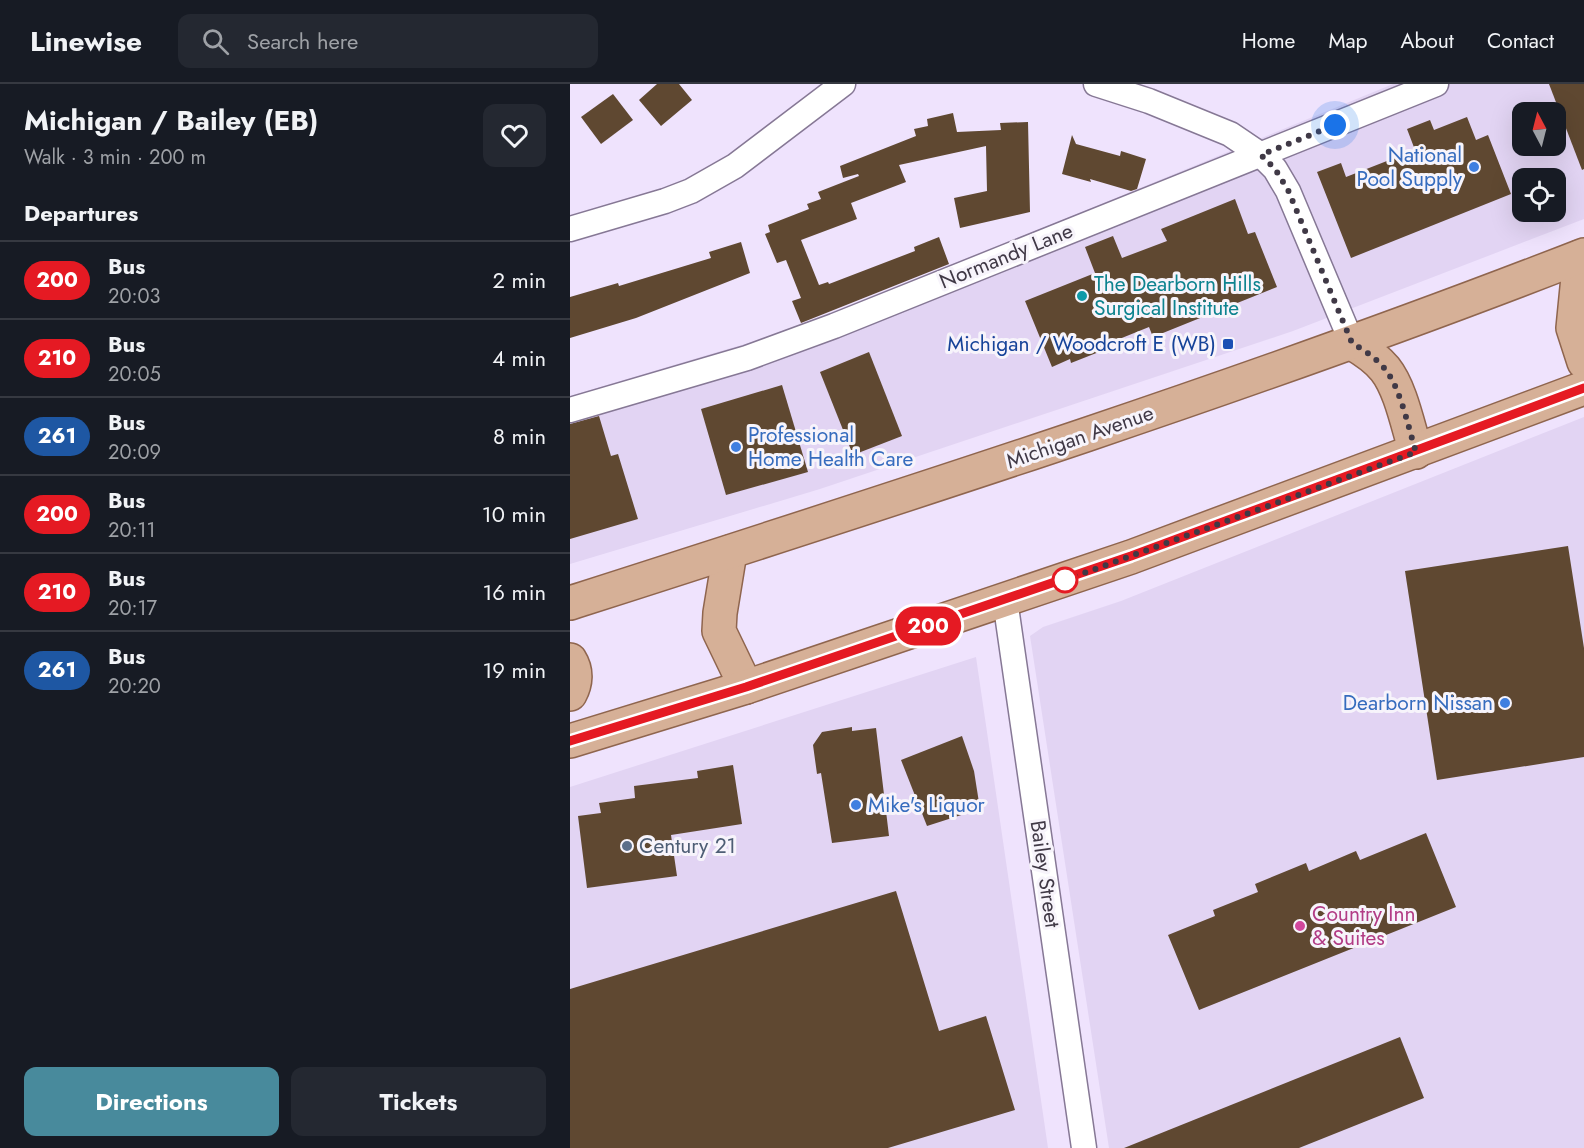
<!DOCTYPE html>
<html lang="en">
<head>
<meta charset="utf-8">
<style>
  body { margin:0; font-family:Jost,sans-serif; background:#242831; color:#f1f3f6; height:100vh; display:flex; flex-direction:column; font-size:22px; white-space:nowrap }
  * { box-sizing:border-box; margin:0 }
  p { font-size:20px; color:#9ea1a6 }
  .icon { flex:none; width:33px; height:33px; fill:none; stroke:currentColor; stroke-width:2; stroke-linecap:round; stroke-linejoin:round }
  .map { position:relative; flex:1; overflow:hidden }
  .drawer { display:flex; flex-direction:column; background:#171b24; width:570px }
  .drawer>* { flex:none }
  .badge { padding:0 12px; border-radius:20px; font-size:21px; line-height:39px }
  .needle { width:39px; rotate:353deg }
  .controls { position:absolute; left:942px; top:18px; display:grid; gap:12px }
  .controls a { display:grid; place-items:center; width:54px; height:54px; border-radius:12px; background:#171b24; box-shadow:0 6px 24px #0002; font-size:30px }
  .you { position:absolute; width:30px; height:30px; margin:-15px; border:4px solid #fff; border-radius:50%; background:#1a73e8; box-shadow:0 0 0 9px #1a73e833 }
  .map>.badge { position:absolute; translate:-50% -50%; box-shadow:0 0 0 3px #fff }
  h2 { padding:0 24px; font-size:22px; line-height:54px }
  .round { display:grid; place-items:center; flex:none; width:63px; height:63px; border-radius:12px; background:#242831 }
  .headline { display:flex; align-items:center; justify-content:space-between; height:102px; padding:0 24px }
  h1 { font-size:28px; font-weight:700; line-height:45px }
  .action { display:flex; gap:12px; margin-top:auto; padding:12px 24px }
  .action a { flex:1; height:69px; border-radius:12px; background:#488a9c; color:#fff; font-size:24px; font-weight:700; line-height:69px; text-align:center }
  .action a+a { background:#242831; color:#f1f3f6 }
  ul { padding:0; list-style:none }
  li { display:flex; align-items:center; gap:18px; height:78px; padding:0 24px; border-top:2px solid #363941 }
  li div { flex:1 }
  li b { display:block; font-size:22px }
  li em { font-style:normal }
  li .badge { min-width:66px; font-weight:700; text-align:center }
  header { display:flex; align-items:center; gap:36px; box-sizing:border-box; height:84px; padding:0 30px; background:#171b24; border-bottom:2px solid #363941 }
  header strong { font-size:28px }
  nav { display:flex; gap:33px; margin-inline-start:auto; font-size:21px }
  .search { width:420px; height:54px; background:#242831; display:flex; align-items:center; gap:15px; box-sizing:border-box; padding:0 21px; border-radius:12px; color:#9ea1a6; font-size:22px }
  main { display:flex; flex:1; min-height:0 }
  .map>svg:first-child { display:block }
  .built { fill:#e2d4f3; fill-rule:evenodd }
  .building { fill:#5f4831 }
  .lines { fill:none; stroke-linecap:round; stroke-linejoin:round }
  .minor-casing { stroke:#867895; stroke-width:27 }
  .primary-casing { stroke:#8f654e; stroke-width:36 }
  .minor { stroke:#fff; stroke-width:24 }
  .primary { stroke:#d6b097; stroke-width:33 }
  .line-casing { stroke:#fff; stroke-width:14 }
  .line { stroke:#e51a23; stroke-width:9 }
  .walk { stroke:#403946; stroke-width:6; stroke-dasharray:0 10.8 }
  .shop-dot { fill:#3f7fe0; stroke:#f7f4fb; stroke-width:2 }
  .culture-dot { fill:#0f9aa8; stroke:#f7f4fb; stroke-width:2 }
  .transit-dot { fill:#1a4fb4; stroke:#f7f4fb; stroke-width:2 }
  .stop-dot { fill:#fff; stroke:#e51a23; stroke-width:3 }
  .service-dot { fill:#5c6f8a; stroke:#f7f4fb; stroke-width:2 }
  .hotel-dot { fill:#d1479c; stroke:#f7f4fb; stroke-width:2 }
  .labels { text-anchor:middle; stroke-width:6; stroke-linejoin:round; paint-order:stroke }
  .shop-label { font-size:21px; fill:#366cbe; stroke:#f7f4fb; text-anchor:end }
  .street-label { font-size:21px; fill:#403946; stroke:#f7f4fb }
  .culture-label { font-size:21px; fill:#0d838f; stroke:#f7f4fb; text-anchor:start }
  .transit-label { font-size:21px; fill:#164399; stroke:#f7f4fb; text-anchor:end }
  .service-label { font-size:21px; fill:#4e5e75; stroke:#f7f4fb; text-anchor:start }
  .hotel-label { font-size:21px; fill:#b23c85; stroke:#f7f4fb; text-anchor:start }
</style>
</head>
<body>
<header>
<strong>Linewise</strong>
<div class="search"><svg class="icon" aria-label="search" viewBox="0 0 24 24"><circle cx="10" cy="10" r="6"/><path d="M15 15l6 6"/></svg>Search here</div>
<nav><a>Home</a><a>Map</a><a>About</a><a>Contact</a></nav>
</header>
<main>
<section class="drawer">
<div class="headline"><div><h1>Michigan / Bailey (EB)</h1><p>Walk · 3 min · 200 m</p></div><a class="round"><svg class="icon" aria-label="heart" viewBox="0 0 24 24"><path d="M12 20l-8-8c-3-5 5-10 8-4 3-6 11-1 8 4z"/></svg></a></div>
<h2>Departures</h2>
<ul>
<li><span class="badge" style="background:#e51a23;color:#fff">200</span><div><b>Bus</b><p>20:03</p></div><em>2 min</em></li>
<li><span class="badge" style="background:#e51a23;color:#fff">210</span><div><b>Bus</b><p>20:05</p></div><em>4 min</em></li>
<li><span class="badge" style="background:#1e57a3;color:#fff">261</span><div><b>Bus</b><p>20:09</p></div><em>8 min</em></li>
<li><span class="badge" style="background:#e51a23;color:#fff">200</span><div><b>Bus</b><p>20:11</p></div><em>10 min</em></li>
<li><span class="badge" style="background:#e51a23;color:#fff">210</span><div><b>Bus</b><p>20:17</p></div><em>16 min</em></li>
<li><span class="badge" style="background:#1e57a3;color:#fff">261</span><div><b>Bus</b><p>20:20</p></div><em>19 min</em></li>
</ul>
<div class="action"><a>Directions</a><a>Tickets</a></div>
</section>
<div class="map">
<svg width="1014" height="1064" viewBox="0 0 1014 1064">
  <rect width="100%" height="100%" fill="#efe3fd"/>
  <!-- built -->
  <g class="built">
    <path d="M 823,0 L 1014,0 L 1014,135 L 723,247 L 250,405 L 0,480 L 0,312 L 154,266 L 222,247 ZM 952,28 L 986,28 L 986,62 L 952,62 ZM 952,94 L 986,94 L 986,128 L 952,128 Z"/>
    <polygon points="1014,333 1014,1064 539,1064 460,552 473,543 551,517"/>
    <polygon points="406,573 478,1064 0,1064 0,703"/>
  </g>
  <!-- building -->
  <g class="building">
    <polygon points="87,0 109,0 122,16 91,42 69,16"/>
    <polygon points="979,0 1014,0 1014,85 1012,86"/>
    <polygon points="43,10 63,36 31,60 11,33"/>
    <polygon points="383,29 387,48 431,46 430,39 458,38 460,128 390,144 384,114 417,107 416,62 329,81 336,98 281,119 287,135 231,156 249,201 258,198 259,200 345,167 344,163 369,153 379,180 231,239 222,217 231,214 216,176 207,179 195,150 200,148 198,141 239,125 237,120 251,115 248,108 289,92 288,90 273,94 270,82 346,52 344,45 358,42 357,35"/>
    <polygon points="897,33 906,56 918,51 941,110 781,174 747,88 771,79 776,93 845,66 837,45 860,36 864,46"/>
    <polygon points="502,51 506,60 550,72 551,67 576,75 567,105 561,107 520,95 521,98 492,90"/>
    <polygon points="665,115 678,150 685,148 707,203 583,253 579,243 532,262 534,266 501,279 500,275 482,283 455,217 525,189 515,163 543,152 552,174 597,157 591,145"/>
    <polygon points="171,158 180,189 66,234 0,254 0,213 48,199 49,202 141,174 139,168"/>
    <polygon points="299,268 332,352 283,371 250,288"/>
    <polygon points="212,301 238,388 156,411 131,325"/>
    <polygon points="29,332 41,372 48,370 68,435 0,455 0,340"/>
    <polygon points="998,462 1014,564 1014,673 867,696 835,487"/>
    <polygon points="282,643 282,647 306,644 319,752 262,759 251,689 247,690 243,661 252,648"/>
    <polygon points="392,652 404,687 410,725 357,742 331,676"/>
    <polygon points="163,681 172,740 101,751 107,792 17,804 8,732 31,729 29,719 65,714 64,702 128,694 127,687"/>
    <polygon points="856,749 886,823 629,926 598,851 645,832 643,826 688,808 685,800 736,779 739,787 786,767 790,776"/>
    <polygon points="326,807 369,947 416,932 445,1026 318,1064 0,1064 0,905"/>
    <polygon points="830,953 854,1014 729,1064 554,1064"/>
  </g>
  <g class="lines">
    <!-- minor casing -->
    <g class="minor-casing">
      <g id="minor">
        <polyline points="526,0 579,17 660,50 691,71 705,85 718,107 782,259"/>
        <polyline points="0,145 95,117 121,107 165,82 273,0"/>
        <polyline points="0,326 177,274 264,242 866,0"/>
        <polyline points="435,516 514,1064"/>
      </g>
    </g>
    <!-- primary casing -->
    <g class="primary-casing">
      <g id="primary">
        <polyline points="1010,173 1003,244 1014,278"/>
        <path d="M 782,259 C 794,266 806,274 815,285 C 831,305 838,343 846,368"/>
        <polyline points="160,468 150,529 149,547 176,603"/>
        <path d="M 0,519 C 340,410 681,301 1014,171"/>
        <path d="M 0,576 C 7,587 6,599 0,610"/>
        <polyline points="0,657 176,603 561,473 1014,304"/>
      </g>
    </g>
    <!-- minor -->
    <use href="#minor" class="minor"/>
    <!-- primary -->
    <use href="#primary" class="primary"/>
  </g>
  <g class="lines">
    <!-- line casing -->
    <g class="line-casing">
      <polyline id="line" points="0,657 176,603 561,472 1014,304"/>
    </g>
    <!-- line -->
    <use href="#line" class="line"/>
    <!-- walk -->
    <path class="walk" d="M 495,496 L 846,368 C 838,343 831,305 815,285 C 806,274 794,266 782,259 L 718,106 L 705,85 L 691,71 L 765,41"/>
  </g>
  <!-- markers -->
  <g class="shop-dot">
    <circle cx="904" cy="83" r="6"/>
    <circle cx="166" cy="363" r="6"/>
    <circle cx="935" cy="619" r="6"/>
    <circle cx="286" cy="721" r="6"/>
  </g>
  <circle class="culture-dot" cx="512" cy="212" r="6"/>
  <rect class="transit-dot" x="652" y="254" width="12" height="12" rx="3"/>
  <circle class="stop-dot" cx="495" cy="496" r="12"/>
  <circle class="service-dot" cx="57" cy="762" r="6"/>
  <circle class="hotel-dot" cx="730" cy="842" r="6"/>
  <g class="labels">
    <!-- shop labels -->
    <g class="shop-label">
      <text x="892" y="78">National<tspan x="892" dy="24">Pool Supply</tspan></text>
      <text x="178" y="358" text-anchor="start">Professional<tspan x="178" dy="24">Home Health Care</tspan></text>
      <text x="923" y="626">Dearborn Nissan</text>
      <text x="298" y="728" text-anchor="start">Mike's Liquor</text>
    </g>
    <!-- street labels -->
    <g class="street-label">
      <text transform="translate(436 172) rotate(-22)" y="7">Normandy Lane</text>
      <text transform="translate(510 353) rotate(-19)" y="7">Michigan Avenue</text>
      <text transform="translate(475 790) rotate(82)" y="7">Bailey Street</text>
    </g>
    <!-- culture labels -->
    <g class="culture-label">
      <text x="524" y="207">The Dearborn Hills<tspan x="524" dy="24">Surgical Institute</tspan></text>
    </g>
    <!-- transit labels -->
    <g class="transit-label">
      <text x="646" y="267">Michigan / Woodcroft E (WB)</text>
    </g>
    <!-- service labels -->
    <g class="service-label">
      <text x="69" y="769">Century 21</text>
    </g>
    <!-- hotel labels -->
    <g class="hotel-label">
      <text x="742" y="837">Country Inn<tspan x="742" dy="24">&amp; Suites</tspan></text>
    </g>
  </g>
</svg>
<div class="controls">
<a><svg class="needle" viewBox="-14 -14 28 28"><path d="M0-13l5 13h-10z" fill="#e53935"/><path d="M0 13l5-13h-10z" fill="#9ea1a6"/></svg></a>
<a><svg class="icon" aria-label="locate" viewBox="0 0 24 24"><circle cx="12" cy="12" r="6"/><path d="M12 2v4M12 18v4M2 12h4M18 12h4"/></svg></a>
</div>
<div class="you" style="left:765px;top:41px"></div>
<b class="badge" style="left:358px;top:542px;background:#e51a23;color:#fff">200</b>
</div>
</main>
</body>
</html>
